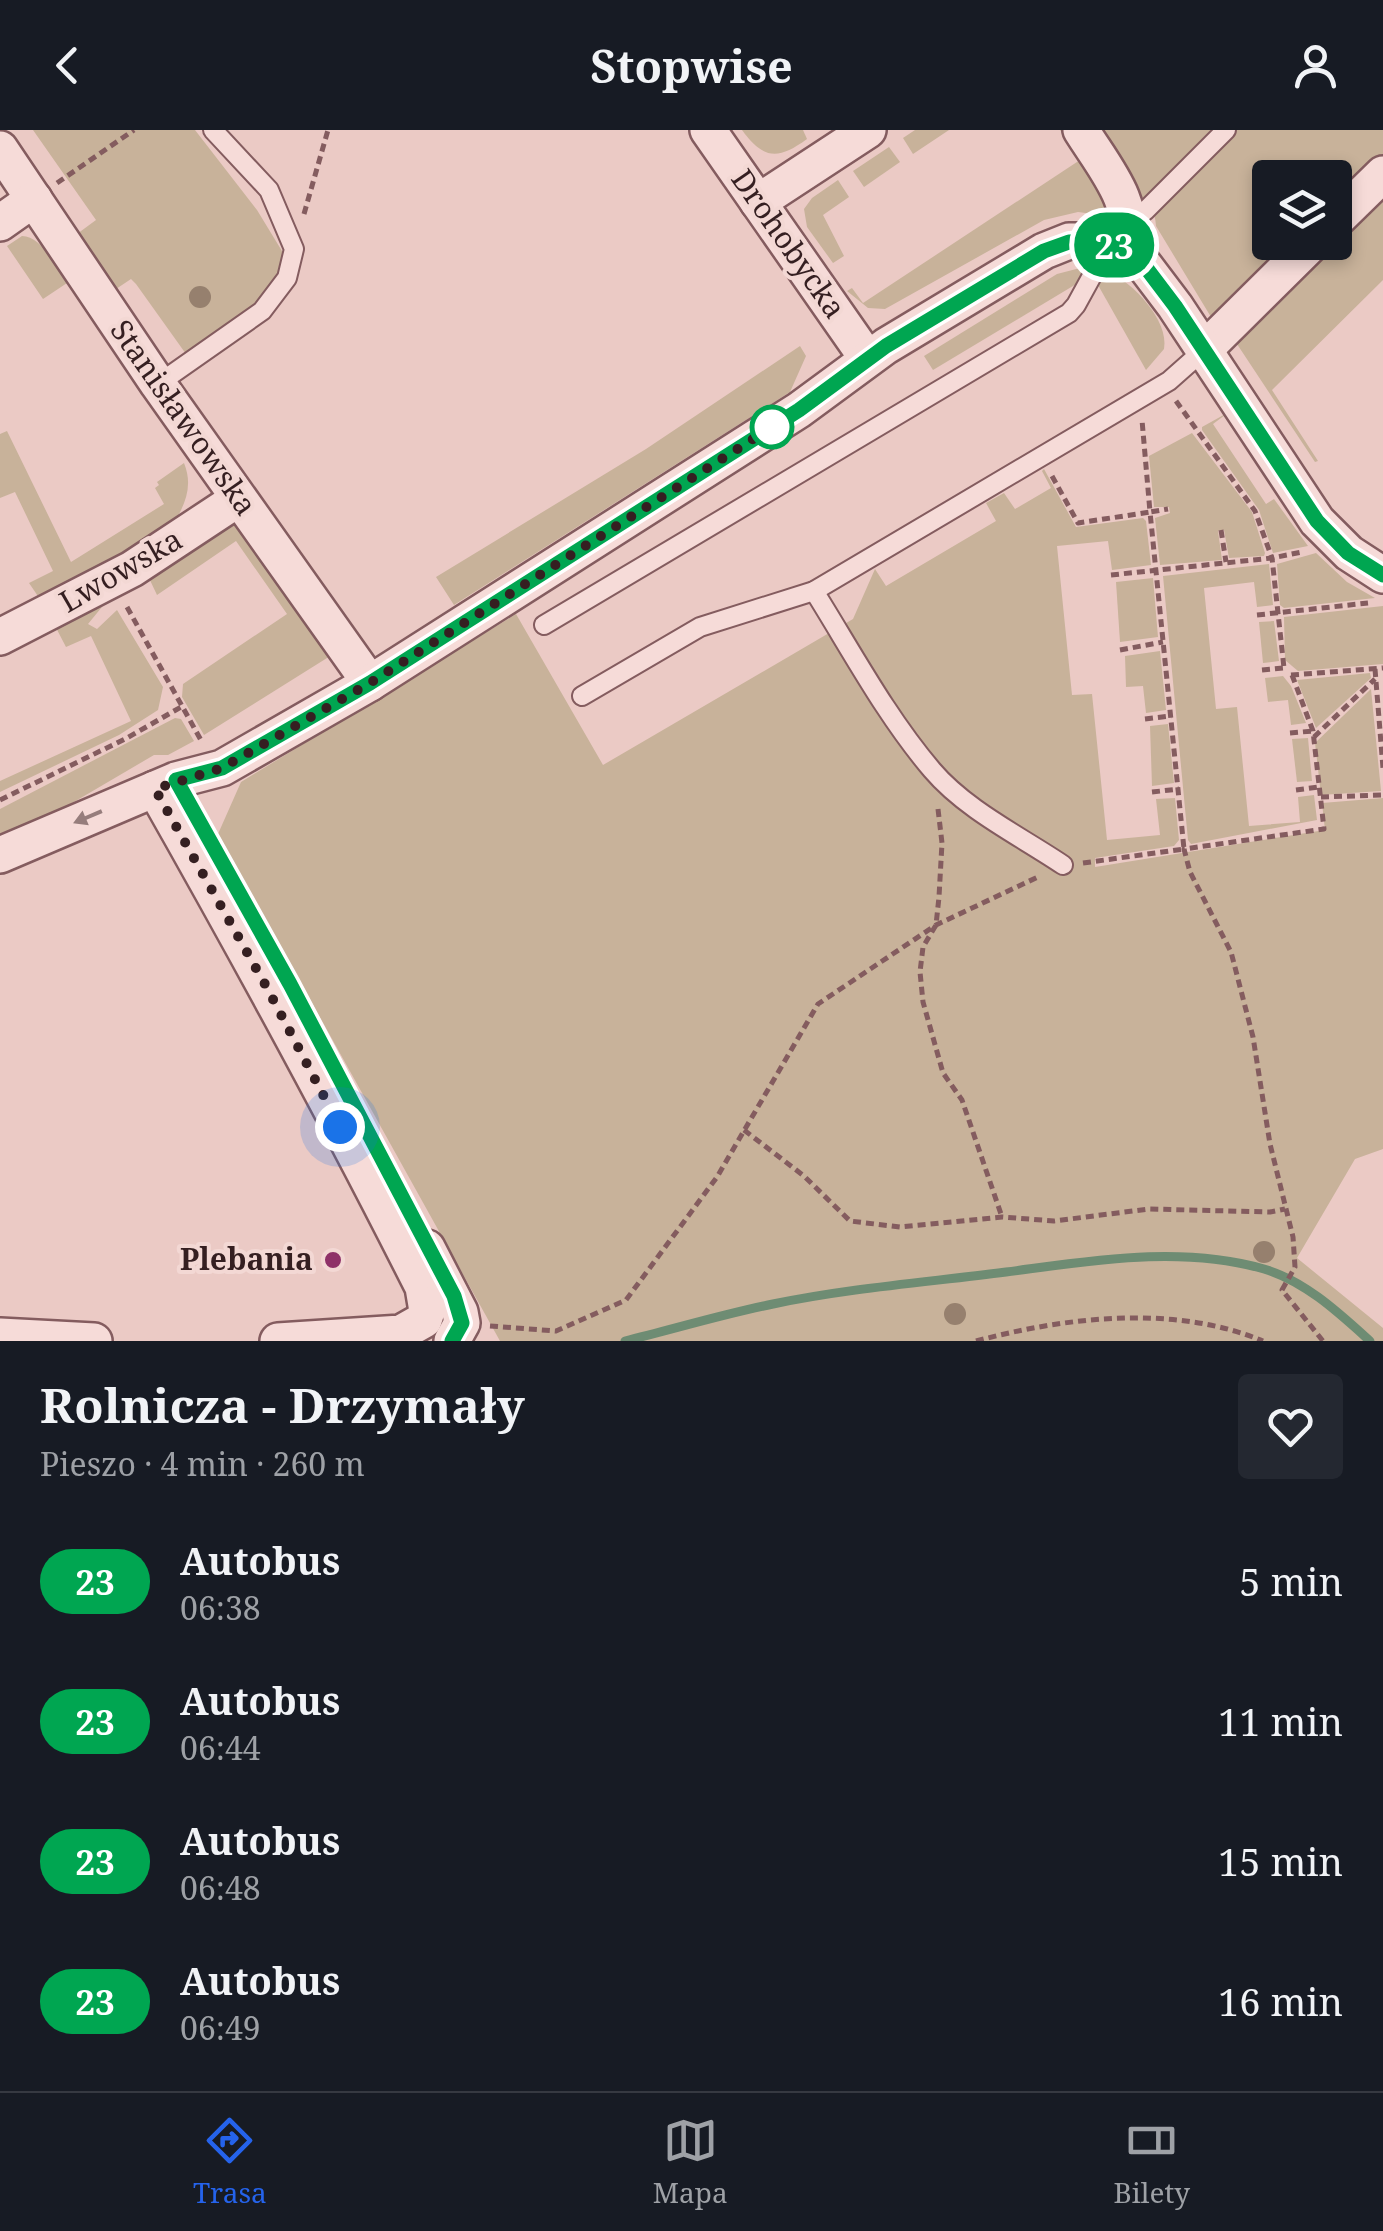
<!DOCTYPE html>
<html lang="pl">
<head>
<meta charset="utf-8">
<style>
  body { margin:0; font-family:"Noto Serif",serif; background:#242831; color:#f1f3f6; height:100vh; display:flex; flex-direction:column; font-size:38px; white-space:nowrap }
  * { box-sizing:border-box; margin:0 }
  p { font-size:32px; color:#9ea1a6 }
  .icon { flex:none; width:55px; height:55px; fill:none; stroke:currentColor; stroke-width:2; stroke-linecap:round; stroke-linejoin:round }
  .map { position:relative; height:1211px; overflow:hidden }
  .details { display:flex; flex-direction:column; background:#171b24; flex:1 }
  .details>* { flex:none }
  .badge { padding:0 20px; border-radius:32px; font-size:35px; line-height:65px }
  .tools { position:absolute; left:1252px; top:30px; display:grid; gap:20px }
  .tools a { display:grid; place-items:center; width:100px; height:100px; border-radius:10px; background:#171b24; box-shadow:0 5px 15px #0003; font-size:50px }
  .you { position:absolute; width:50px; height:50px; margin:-25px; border:8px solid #fff; border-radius:50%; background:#1a73e8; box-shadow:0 0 0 15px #1a73e833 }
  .map>.badge { position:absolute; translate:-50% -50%; box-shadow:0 0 0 5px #fff }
  .round { display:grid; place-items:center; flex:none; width:105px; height:105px; border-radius:10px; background:#242831 }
  .head { display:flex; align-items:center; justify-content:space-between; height:170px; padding:0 40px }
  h1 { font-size:48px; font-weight:700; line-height:75px }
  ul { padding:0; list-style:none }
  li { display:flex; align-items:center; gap:30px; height:140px; padding:0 40px }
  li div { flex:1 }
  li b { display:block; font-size:38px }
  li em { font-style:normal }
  li .badge { min-width:110px; font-weight:700; text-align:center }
  header { display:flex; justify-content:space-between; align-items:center; height:130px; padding:0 40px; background:#171b24; font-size:45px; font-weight:700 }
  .tabs { display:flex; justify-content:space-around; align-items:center; height:140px; border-top:2px solid #363941; background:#171b24; font-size:28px; color:#9ea1a6 }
  .tabs a { display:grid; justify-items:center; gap:5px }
  .tabs .selected { color:#2563eb }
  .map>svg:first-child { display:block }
  .green { fill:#c8b29a }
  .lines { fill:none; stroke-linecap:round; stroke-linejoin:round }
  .stream { stroke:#6e8c73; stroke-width:9 }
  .service-casing { stroke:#845c5f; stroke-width:22 }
  .minor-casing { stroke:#845c5f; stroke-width:40 }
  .path { stroke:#845c5f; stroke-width:5; stroke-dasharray:8 5; stroke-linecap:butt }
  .service { stroke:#f6dbd8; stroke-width:18 }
  .minor { stroke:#f6dbd8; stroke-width:35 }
  .tree { fill:#96806e }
  .oneway { fill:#967d7c }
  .line-casing { stroke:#fff; stroke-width:22 }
  .line { stroke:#00a651; stroke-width:15 }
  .walk { stroke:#351f21; stroke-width:10; stroke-dasharray:0 18 }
  .stop-dot { fill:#fff; stroke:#00a651; stroke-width:5 }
  .poi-dot { fill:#8f3168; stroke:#f3d8d4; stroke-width:4 }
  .labels { text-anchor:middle; stroke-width:8; stroke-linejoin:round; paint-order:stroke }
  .street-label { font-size:30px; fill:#351f21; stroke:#f3d8d4 }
  .poi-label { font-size:30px; font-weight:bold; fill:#351f21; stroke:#f3d8d4; text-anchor:end }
</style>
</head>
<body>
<header><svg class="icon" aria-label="back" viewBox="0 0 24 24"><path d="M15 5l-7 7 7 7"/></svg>Stopwise<svg class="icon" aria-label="person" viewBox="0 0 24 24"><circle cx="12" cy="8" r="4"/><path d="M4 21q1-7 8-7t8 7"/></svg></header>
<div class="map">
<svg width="1383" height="1211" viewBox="0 0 1383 1211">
  <rect width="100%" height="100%" fill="#ebcac5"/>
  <!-- green -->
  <g class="green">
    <polygon points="33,0 195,0 257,80 285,126 285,132 264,173 186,224 136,154 131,149 116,159 77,104 96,90"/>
    <path d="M 742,0 L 803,0 L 807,9 C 778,30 764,30 742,0 Z"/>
    <polygon points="915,0 949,0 913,24 903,8"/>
    <polygon points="1060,0 1070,0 1117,87 1078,82 1044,90 885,179 868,178 847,161 852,158 863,173 1080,30"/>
    <path d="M 1094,0 L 1383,0 L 1383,24 L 1335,72 L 1335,48 L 1270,48 L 1270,112 L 1294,113 L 1214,192 L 1156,96 C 1155,81 1150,71 1136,63 Z"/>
    <polygon points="889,17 900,32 864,57 853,41"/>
    <polygon points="838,50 849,67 823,85 844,126 833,133 807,97 804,79 812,68"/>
    <polygon points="1383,57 1383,150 1272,260 1318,331 1315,332 1233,208 1327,113 1335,112 1335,105"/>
    <path d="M 22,106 C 43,107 56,137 67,153 L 43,169 L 7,116 Z"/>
    <polygon points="1084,137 1078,153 933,240 924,226 1057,144"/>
    <path d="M 1108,141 C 1133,153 1169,190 1164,219 L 1146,240 L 1098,155 Z"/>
    <polygon points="800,216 806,226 790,262 454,475 436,447 646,319"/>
    <polygon points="1229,282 1213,294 1266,374 1274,369 1308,416 1273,423 1259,380 1202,300 1202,297"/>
    <path d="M 7,301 L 71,432 L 164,374 L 155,358 L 159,355 L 157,352 L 184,333 C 193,355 186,373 174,393 L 44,475 L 29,453 L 53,441 L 15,362 L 0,368 L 0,304 Z"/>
    <polygon points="1192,303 1252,382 1265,423 1264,426 1229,428 1224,400 1218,401 1222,430 1160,435 1155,388 1170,383 1169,377 1154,377 1149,326"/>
    <polygon points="1044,339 1076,397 1143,388 1146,391 1151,435 1112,440 1108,411 1057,416 1072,565 1092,564 1107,710 1160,705 1156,669 1175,668 1179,710 1174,716 1095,728 1095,737 1325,700 1322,673 1383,668 1383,1019 1355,1029 1297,1128 1383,1198 1383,1211 500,1211 218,704 241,652 516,484 603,635 853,489 875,439 886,456 996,391 986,373 1004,363 1015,379 1051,358 1042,341"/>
    <polygon points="233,386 335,523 204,605 182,567 183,554 287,484 236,411 157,465 148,446"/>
    <polygon points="1316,423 1347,452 1375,468 1284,478 1280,475 1277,434"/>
    <polygon points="1269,434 1273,475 1257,477 1254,452 1204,458 1216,579 1237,577 1249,696 1300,692 1298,667 1314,665 1317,690 1191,714 1188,710 1163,446"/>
    <polygon points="1153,448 1158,507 1120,512 1116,452"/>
    <polygon points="106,472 88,494 97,499 117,480 163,557 158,580 119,605 0,662 0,651 131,591 91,506 66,517 53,492"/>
    <polygon points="1383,476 1383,534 1298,541 1285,530 1284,487"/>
    <polygon points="1274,491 1279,531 1263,533 1259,492"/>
    <polygon points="1160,521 1166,580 1146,583 1143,556 1126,557 1125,526"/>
    <polygon points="1370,543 1371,548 1316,598 1297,550"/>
    <polygon points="1283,546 1291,556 1306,593 1291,595 1288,570 1268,572 1265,548"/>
    <polygon points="1371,559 1381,661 1321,665 1315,613"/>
    <polygon points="175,588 181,589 194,611 168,625 154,625 62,679 0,709 0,679"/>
    <polygon points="1168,594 1174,653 1152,656 1150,596"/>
    <polygon points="1308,608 1312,651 1297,652 1292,609"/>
  </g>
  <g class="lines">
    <!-- stream -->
    <path class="stream" d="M 625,1211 C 674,1199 723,1184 773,1174 C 850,1158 929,1152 1006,1142 C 1091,1131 1180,1115 1264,1139 C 1305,1151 1339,1183 1370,1211"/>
    <!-- service casing -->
    <g class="service-casing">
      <g id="service">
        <polyline points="1130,89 1145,81 1226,0"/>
        <polyline points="158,254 262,181 287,148 294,119 269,60 213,0"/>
        <path d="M 814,461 C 851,520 886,586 932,640 C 966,680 1020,706 1063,735"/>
        <polyline points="544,495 1069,183 1076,175 1110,113"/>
        <polyline points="582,566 700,497 814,461 1169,251 1204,220"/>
      </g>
    </g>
    <!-- minor casing -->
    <g class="minor-casing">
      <g id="minor">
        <polyline points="708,0 867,228"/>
        <path d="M 1081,0 C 1106,40 1136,72 1128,122"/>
        <polyline points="0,19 158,254 370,553"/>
        <polyline points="758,72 868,0"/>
        <polyline points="1335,91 1383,44"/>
        <polyline points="0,93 34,69"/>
        <polyline points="1204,220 1313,112"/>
        <polyline points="0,507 132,439 238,369"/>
        <path d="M 155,659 C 248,823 338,988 423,1157 L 427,1181 L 424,1190 L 401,1203 L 278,1211"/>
        <polyline points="0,725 176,650 222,638 370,553 799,280 886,216 1044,121 1069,111 1096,111 1125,120 1144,135 1175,176 1317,391 1349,423 1383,445"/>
        <polyline points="427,1118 460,1182 462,1193 452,1211"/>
        <polyline points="0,1206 94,1211"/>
      </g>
    </g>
    <!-- path -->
    <g class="path">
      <polyline points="57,53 134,0"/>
      <polyline points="304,84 328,0"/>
      <polyline points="1176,271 1255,381 1272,428 1284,538"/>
      <polyline points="1052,346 1078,393 1150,382 1142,290"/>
      <polyline points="1221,400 1226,432"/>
      <polyline points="1111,445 1272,428 1302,422"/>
      <polyline points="127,477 202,612"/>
      <polyline points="1257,485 1368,473"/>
      <polyline points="1120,520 1163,512"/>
      <polyline points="1375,539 1383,638"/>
      <polyline points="1262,540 1283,538"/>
      <polyline points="1291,545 1383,538"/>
      <polyline points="1292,545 1313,601 1324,699 1184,719 1190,742 1231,822 1253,907 1270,1014 1293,1107 1295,1137 1282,1160 1323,1211"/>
      <polyline points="1145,589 1171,586"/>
      <polyline points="1290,603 1313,601"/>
      <polyline points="1314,607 1375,549"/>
      <polyline points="1296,660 1319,657"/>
      <polyline points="1152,662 1179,659"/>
      <polyline points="1321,667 1383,665"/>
      <polyline points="0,670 127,608 181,577"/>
      <polyline points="938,679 942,713 939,767 936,795 923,817 920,842 923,872 943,943 962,970 1002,1087"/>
      <polyline points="1083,733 1184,719 1150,382 1168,379"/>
      <polyline points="744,1000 804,1046 850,1091 900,1097 1002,1087 1054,1091 1149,1079 1270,1082 1285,1079"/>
      <polyline points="490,1196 556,1201 626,1170 717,1047 818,874 936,795 1040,746"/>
      <path d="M 976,1211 C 1067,1187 1174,1174 1263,1211"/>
    </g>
    <!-- service -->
    <use href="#service" class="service"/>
    <!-- minor -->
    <use href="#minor" class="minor"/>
  </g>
  <!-- trees -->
  <g class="tree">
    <circle cx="200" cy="167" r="11"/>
    <circle cx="1264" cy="1122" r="11"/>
    <circle cx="955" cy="1184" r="11"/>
  </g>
  <!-- one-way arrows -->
  <defs><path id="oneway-solid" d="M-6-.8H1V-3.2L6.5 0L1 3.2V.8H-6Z" transform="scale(2.5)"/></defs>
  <use class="oneway" href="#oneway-solid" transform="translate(88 687) rotate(157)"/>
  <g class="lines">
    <!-- line casing -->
    <g class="line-casing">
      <polyline id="line" points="452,1211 462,1193 454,1166 290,854 176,650 222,638 370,553 799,280 886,216 1044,121 1069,112 1096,111 1125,120 1144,135 1175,176 1317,391 1348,423 1383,445"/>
    </g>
    <!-- line -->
    <use href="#line" class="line"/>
    <!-- walk -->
    <polyline class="walk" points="340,997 266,856 155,659 222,638 370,553 772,297"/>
  </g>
  <!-- markers -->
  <circle class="stop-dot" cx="772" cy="297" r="20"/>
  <circle class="poi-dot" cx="333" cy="1130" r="10"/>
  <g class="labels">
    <!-- street labels -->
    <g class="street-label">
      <text transform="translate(788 114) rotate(55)" y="10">Drohobycka</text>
      <text transform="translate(183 288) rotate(55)" y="10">Stanisławowska</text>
      <text transform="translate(121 441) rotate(-30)" y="10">Lwowska</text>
    </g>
    <!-- poi labels -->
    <g class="poi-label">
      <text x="313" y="1140">Plebania</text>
    </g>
  </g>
</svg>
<div class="tools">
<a><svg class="icon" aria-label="layers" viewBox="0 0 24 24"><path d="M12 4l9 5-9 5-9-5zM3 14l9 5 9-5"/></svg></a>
</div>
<div class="you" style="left:340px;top:997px"></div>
<b class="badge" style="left:1114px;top:115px;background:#00a651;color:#fff">23</b>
</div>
<section class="details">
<div class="head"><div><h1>Rolnicza - Drzymały</h1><p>Pieszo · 4 min · 260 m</p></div><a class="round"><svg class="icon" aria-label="heart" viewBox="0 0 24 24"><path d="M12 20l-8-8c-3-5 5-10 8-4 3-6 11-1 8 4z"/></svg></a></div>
<ul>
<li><span class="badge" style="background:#00a651;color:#fff">23</span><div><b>Autobus</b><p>06:38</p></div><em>5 min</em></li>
<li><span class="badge" style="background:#00a651;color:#fff">23</span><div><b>Autobus</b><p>06:44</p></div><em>11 min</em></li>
<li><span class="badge" style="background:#00a651;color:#fff">23</span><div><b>Autobus</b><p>06:48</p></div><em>15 min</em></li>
<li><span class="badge" style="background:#00a651;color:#fff">23</span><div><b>Autobus</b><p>06:49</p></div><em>16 min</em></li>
</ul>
</section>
<nav class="tabs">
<a class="selected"><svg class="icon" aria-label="directions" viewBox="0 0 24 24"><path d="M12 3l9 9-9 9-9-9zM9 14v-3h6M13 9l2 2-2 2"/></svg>Trasa</a>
<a><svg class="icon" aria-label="map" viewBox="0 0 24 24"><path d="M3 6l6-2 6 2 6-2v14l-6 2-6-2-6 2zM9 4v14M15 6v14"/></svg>Mapa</a>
<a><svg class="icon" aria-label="tickets" viewBox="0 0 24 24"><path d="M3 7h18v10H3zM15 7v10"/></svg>Bilety</a>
</nav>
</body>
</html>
